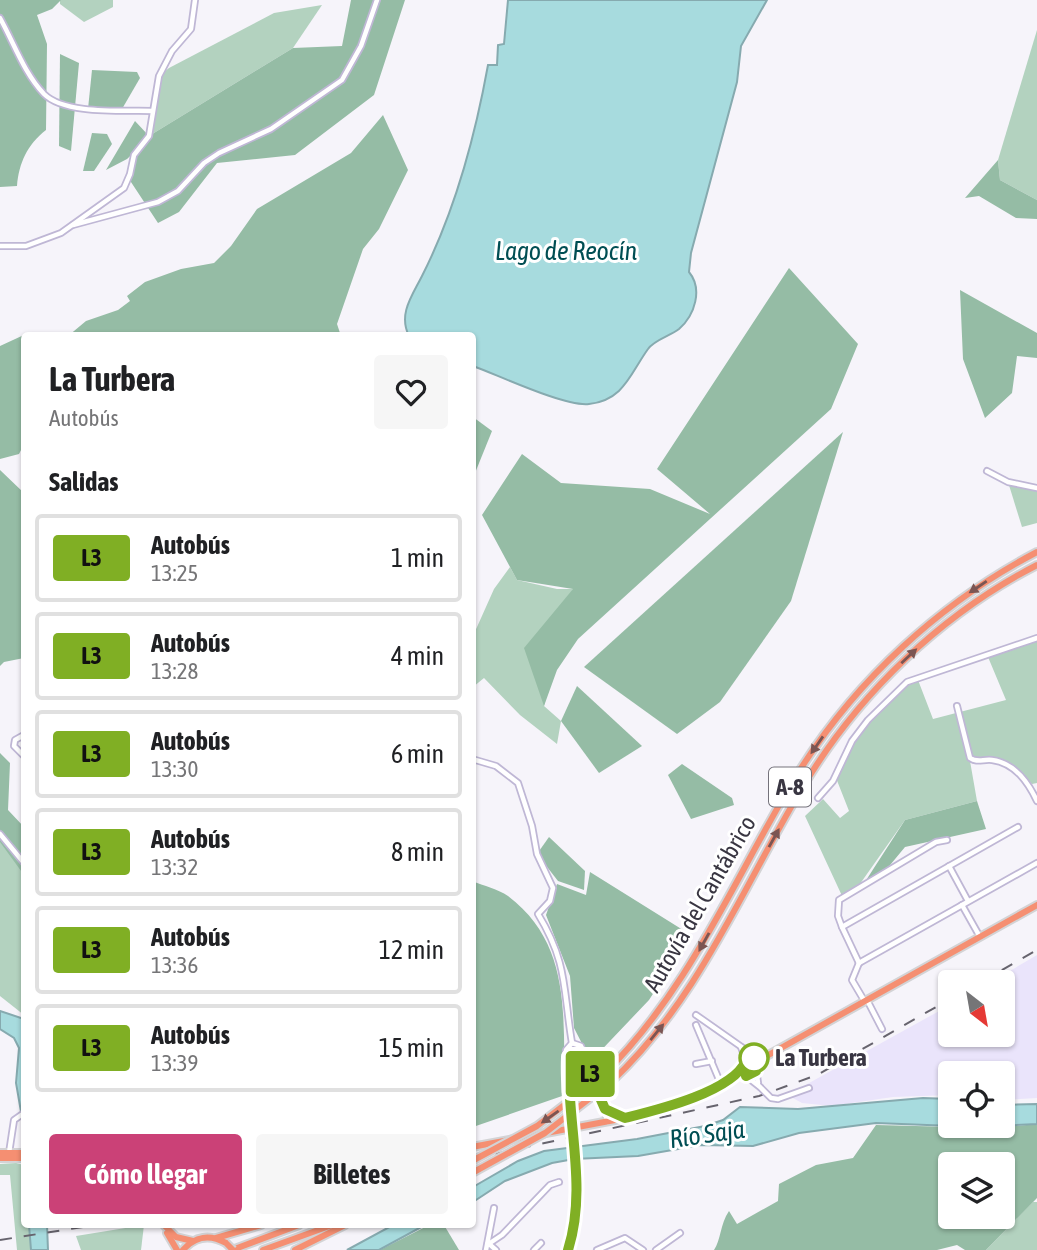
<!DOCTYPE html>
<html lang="es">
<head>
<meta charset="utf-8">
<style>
  body { margin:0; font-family:"Asap Condensed",sans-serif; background:#f6f6f6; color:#202124; height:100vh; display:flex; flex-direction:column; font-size:26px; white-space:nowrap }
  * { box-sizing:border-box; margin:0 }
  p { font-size:23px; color:#757577 }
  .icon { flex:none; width:38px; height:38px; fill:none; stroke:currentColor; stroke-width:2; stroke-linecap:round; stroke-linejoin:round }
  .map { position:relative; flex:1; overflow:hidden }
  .drawer { position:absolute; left:21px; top:332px; width:455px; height:896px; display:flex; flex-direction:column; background:#fff; border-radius:7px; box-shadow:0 2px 5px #0004 }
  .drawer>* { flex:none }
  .badge { padding:0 14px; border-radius:5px; font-size:24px; line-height:46px }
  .needle { width:46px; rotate:149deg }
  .controls { position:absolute; left:938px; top:970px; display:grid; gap:14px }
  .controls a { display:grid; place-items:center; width:77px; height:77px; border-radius:7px; background:#fff; box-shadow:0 2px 5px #0004; font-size:35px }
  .map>.badge { position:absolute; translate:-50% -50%; box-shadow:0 0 0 4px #fff }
  h2 { padding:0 28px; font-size:26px; line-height:63px }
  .round { display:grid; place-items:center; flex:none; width:74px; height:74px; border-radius:7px; background:#f6f6f6 }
  .headline { display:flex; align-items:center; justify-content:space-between; height:119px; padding:0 28px }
  h1 { font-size:33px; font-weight:700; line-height:52px }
  .action { display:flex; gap:14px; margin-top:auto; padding:14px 28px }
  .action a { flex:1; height:80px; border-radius:7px; background:#cb4177; color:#fff; font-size:28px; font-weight:700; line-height:80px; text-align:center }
  .action a+a { background:#f6f6f6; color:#202124 }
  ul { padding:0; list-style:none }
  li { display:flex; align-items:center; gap:21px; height:88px; margin:0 14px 10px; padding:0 14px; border:4px solid #e0e0e0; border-radius:7px }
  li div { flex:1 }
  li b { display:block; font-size:26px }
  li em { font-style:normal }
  li .badge { min-width:77px; font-weight:700; text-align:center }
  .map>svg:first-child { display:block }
  .built { fill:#eae4fb }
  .green { fill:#b3d2bf }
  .forest { fill:#95bca5; fill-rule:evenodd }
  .water { fill:#a7dbde; stroke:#86aaaf; stroke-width:2 }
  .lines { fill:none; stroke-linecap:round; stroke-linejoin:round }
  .minor-casing { stroke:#bfb7d5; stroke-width:8 }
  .highway-casing { stroke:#d3d3d5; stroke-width:10 }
  .minor { stroke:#fff; stroke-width:4.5 }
  .highway { stroke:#f58f72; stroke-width:6 }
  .rail { stroke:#67646e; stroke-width:2; stroke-dasharray:12 12; stroke-linecap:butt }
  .minor-bridge-casing { stroke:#bfb7d5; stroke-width:8; stroke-linecap:butt }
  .highway-bridge-casing { stroke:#d3d3d5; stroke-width:10; stroke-linecap:butt }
  .minor-bridge { stroke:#fff; stroke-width:4.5 }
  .highway-bridge { stroke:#f58f72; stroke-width:6 }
  .oneway { fill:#7b5553 }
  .line-casing { stroke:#fff; stroke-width:16 }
  .line { stroke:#80af24; stroke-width:10 }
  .stop-dot { fill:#fff; stroke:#80af24; stroke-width:3.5 }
  .labels { text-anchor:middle; stroke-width:6; stroke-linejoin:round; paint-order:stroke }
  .shield { fill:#fff; stroke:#74727b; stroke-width:2 }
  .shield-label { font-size:23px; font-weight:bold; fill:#393642 }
  .street-label { font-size:24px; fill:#393642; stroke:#fff }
  .stop-label { font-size:24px; font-weight:bold; fill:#393642; stroke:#fff; text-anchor:start }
  .water-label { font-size:26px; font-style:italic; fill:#004e53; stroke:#fff }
</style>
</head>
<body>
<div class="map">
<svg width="1037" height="1250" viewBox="0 0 1037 1250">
  <rect width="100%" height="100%" fill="#f6f4fa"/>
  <!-- built -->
  <polygon class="built" points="1037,955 1037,1098 1003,1100 1003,1073 950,1073 950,1095 893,1097 831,1106 802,1103 791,1097 791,1093 950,1005 950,1034 1003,1034 1003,982 991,982"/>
  <!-- green -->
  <g class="green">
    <polygon points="60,0 113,0 113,7 84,22 60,4"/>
    <polygon points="322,5 293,48 149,136 159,76 169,68 274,13"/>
    <polygon points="1037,30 1037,200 1000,180 998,160"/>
    <polygon points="1008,482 1037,488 1037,523 1022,527"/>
    <polygon points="510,567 517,580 557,589 573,589 544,706 561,721 557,744 520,715 484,678 473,687 473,636 494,589"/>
    <path d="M 1037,640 L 1037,783 L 1032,784 C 1015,768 995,749 970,761 L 977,801 L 905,820 L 855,891 L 843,898 L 805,816 L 823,799 L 840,818 L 849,811 L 836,778 C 851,747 882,689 918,680 L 933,719 L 1006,700 L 988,657 Z"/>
    <polygon points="0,836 24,867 24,1015 0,996"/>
    <polygon points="16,1163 24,1165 24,1225 29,1225 31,1250 17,1250 10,1175 0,1175 0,1164"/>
    <polygon points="1033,1202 1037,1202 1037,1250 986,1250"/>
    <polygon points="144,1225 141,1250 81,1250 76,1236"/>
  </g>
  <!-- forest -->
  <g class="forest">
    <path d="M 0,0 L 61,0 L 52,9 L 37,15 L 47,44 L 46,130 C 27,145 19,163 17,186 L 0,187 Z"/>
    <polygon points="351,0 405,0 374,95 295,155 217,163 179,212 158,223 129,179 131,164 140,147 127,159 106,170 135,121 149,136 293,48 342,46"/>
    <polygon points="60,54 79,63 71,151 59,146"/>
    <polygon points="92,70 137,72 140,78 122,109 88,109"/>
    <polygon points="383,115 408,170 379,229 363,249 337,324 341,336 68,336 86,321 118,310 130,301 127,296 145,282 181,269 214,263 231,246 257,209 351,153"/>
    <polygon points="92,133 107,134 112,144 94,171 83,171"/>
    <polygon points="998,160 1000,180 1037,200 1037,219 1016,218 979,196 965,198"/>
    <polygon points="789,268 858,344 831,409 578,639 557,670 544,706 524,648 573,589 517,580 482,515 522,454 561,483 650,489 710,514 657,469"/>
    <polygon points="960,290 1037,333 1037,358 1017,356 1012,393 985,418 963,359"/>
    <polygon points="51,333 51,336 24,336 24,444 19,454 0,459 0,346 26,334"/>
    <polygon points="473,417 492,431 473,478 472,417"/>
    <polygon points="843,432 791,601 720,702 677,734 584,667"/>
    <polygon points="0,470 24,493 24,658 4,662 0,666"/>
    <polygon points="577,686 642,746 599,773 561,721"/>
    <polygon points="0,753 10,763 8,810 24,827 24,875 0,842"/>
    <polygon points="682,764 732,798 734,805 691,819 668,775"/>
    <polygon points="977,801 986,829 905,847 881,876 861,888 905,820"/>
    <polygon points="549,837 585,871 584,890 558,881 537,854"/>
    <polygon points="590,872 691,935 649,1000 591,1061 574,1028 570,976 546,915 557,884 586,895"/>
    <path d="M 472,881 C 484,886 498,889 508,896 C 574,946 562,1021 565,1095 L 473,1127 Z"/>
    <path d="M 1037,1124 L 1037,1198 L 986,1250 L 965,1250 L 957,1245 L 937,1250 L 714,1250 C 721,1240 720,1224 729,1211 L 737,1224 L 778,1201 L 779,1184 L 816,1165 L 853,1158 L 876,1125 L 994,1128 ZM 950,1164 L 1003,1164 L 1003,1216 L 950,1216 Z"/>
    <polygon points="429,1225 444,1225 459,1250 380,1250"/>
  </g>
  <!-- water -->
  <g class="water">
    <path d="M 508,0 L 767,0 L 741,46 L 737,82 L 691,253 L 689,272 C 703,289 695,315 679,329 C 670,336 654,340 648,349 C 630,374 624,400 589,404 C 565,407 498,375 473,366 L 472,336 L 409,336 C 398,314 412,296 422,276 C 455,211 475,137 488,65 L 497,65 L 498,45 L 504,44 Z"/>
    <polygon points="0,1011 24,1019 24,1129 16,1083 19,1048 14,1038 0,1029"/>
    <polygon points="923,1098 950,1099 950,1125 1003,1125 1003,1105 1037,1104 1037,1124 978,1127 876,1123 799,1133 753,1146 701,1145 638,1156 574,1159 552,1163 505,1181 473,1202 473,1187 518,1161 544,1151 637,1139 705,1126 723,1120 740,1107 798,1109"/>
    <polygon points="29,1225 47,1225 48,1250 31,1250"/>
    <polygon points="393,1225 425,1225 379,1250 347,1250"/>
  </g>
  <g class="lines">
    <!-- minor casing -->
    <g class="minor-casing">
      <g id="minor">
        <path d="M 0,18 C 14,43 24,73 44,94 C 65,115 124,110 152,111"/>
        <polyline points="73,225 158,202 178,191 204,163 219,153 271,129 342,80 361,46 377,0"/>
        <polyline points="0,246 26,246 61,233 124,188 130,174 134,155 149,136 159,76 172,51 191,29 195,0"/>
        <polyline points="987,471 1008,482 1037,488"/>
        <path d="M 957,706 L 970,758 C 977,763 983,759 992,760 C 1015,763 1028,782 1037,801"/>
        <polyline points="24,735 15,740 14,746 24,756"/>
        <path d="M 472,759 L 496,766 L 518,783 L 532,826 L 537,854 L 553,888 L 550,901 L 538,914 C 568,963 563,990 572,1043 L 566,1050 L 571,1112"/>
        <polyline points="818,798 833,781 852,741 868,720 907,682 1037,638"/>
        <polyline points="0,834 24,863"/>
        <polyline points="947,840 936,842 839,900 838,916 842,927 1018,827"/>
        <polyline points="949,866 968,901"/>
        <polyline points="962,905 980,937"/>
        <polyline points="842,927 859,963"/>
        <polyline points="859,963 1037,863"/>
        <polyline points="859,963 852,980 865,1002"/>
        <polyline points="867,1000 882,1029"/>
        <polyline points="696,1015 753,1055 763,1057"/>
        <polyline points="696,1025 720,1082"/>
        <polyline points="572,1043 581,1046 608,1122"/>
        <polyline points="741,1047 746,1061 741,1072 760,1087"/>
        <polyline points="569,1057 576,1058 581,1054"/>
        <polyline points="755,1061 758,1083"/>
        <polyline points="696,1064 712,1061"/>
        <polyline points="778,1099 809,1088"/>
        <polyline points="605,1109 623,1118"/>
        <polyline points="9,1153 14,1120 24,1113"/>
        <polyline points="488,1243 496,1250"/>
        <polyline points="490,1243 502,1235 550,1185 559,1182"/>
        <polyline points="486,1250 494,1208"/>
        <polyline points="534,1250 541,1243"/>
        <polyline points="568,1250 575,1220 576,1181"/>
        <polyline points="597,1250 625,1238 643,1250"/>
        <polyline points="656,1250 680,1233"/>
      </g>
    </g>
    <!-- highway casing -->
    <g class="highway-casing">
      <g id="highway">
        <path d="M 603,1075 C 691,989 735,876 798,773 C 856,680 940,603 1037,552"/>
        <path d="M 611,1082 C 699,1000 743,886 804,785 C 859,693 942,614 1037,565"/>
        <polyline points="472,1147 620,1119 686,1101 1037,905"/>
        <polyline points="0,1153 24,1153"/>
        <polyline points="0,1158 24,1158"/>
        <polyline points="164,1225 176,1237 193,1241"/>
        <polyline points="167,1233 177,1250"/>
        <polyline points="216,1238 261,1225"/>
        <path d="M 183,1250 C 195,1236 210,1234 226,1243"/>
        <polyline points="232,1250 299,1225"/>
        <polyline points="263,1250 332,1225"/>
        <polyline points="295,1250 345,1225"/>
      </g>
    </g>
    <!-- minor -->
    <use href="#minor" class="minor"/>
    <!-- highway -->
    <use href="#highway" class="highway"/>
    <!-- rail -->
    <g class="rail">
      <polyline points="981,982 1037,950"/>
      <polyline points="472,1159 759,1096 817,1075 950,999"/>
      <polyline points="0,1240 95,1225"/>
    </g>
    <!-- minor-bridge casing -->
    <g class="minor-bridge-casing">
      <g id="minor-bridge">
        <polyline points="760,1087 771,1098 778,1099"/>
        <polyline points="571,1113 576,1181"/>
      </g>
    </g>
    <!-- highway-bridge casing -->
    <g class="highway-bridge-casing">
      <g id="highway-bridge">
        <polyline points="472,1161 537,1126 603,1075"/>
        <polyline points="472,1173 545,1133 611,1082"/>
        <polyline points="226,1243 233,1250"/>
      </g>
    </g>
    <!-- minor-bridge -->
    <use href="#minor-bridge" class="minor-bridge"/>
    <!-- highway-bridge -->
    <use href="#highway-bridge" class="highway-bridge"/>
  </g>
  <!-- one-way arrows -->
  <defs><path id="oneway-solid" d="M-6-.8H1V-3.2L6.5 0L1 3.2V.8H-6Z" transform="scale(1.75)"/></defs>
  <g class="oneway">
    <use href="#oneway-solid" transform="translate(978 587) rotate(146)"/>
    <use href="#oneway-solid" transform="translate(909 656) rotate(-43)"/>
    <use href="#oneway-solid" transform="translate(817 745) rotate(125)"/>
    <use href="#oneway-solid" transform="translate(774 838) rotate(-61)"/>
    <use href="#oneway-solid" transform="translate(704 942) rotate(119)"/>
    <use href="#oneway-solid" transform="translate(657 1032) rotate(-51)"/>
    <use href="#oneway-solid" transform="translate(550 1117) rotate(145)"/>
  </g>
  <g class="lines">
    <!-- line casing -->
    <g class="line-casing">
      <path id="line" d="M 568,1250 C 588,1187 566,1121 569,1057 L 576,1058 L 581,1054 L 605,1109 L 625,1118 C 657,1110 732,1092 746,1061 L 754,1058 L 756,1071 L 746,1076"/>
    </g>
    <!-- line -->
    <use href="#line" class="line"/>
  </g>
  <!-- markers -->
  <circle class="stop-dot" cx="754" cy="1058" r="14"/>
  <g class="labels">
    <!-- shield labels -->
    <rect class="shield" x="769" y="767.5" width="42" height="39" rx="5"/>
    <g class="shield-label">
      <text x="790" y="795">A-8</text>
    </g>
    <!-- street labels -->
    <g class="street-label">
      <text transform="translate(700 904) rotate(-60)" y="8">Autovía del Cantábrico</text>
    </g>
    <!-- stop labels -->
    <g class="stop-label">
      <text x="775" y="1066">La Turbera</text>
    </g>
    <!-- water labels -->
    <g class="water-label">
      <text x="566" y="260">Lago de Reocín</text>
      <text transform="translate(707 1134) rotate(-8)" y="9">Río Saja</text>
    </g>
  </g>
</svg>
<div class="controls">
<a><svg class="needle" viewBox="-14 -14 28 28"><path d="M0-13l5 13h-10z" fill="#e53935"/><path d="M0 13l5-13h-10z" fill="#757577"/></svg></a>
<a><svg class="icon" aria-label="locate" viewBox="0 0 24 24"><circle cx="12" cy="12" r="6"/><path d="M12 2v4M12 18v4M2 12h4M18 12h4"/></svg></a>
<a><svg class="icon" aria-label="layers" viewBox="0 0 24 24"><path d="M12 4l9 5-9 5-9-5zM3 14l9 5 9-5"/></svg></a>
</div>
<b class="badge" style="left:590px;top:1074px;background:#80af24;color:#111">L3</b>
<section class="drawer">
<div class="headline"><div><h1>La Turbera</h1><p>Autobús</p></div><a class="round"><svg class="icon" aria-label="heart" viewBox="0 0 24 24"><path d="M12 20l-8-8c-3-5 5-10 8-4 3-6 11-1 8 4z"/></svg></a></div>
<h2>Salidas</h2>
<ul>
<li><span class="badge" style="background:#80af24;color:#111">L3</span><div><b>Autobús</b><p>13:25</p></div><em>1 min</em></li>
<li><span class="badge" style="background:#80af24;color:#111">L3</span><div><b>Autobús</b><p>13:28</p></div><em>4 min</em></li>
<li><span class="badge" style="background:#80af24;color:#111">L3</span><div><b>Autobús</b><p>13:30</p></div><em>6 min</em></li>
<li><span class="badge" style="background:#80af24;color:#111">L3</span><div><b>Autobús</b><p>13:32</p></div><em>8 min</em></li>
<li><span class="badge" style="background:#80af24;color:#111">L3</span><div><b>Autobús</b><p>13:36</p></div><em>12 min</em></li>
<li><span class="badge" style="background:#80af24;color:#111">L3</span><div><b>Autobús</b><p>13:39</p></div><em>15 min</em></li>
</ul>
<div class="action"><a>Cómo llegar</a><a>Billetes</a></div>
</section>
</div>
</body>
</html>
